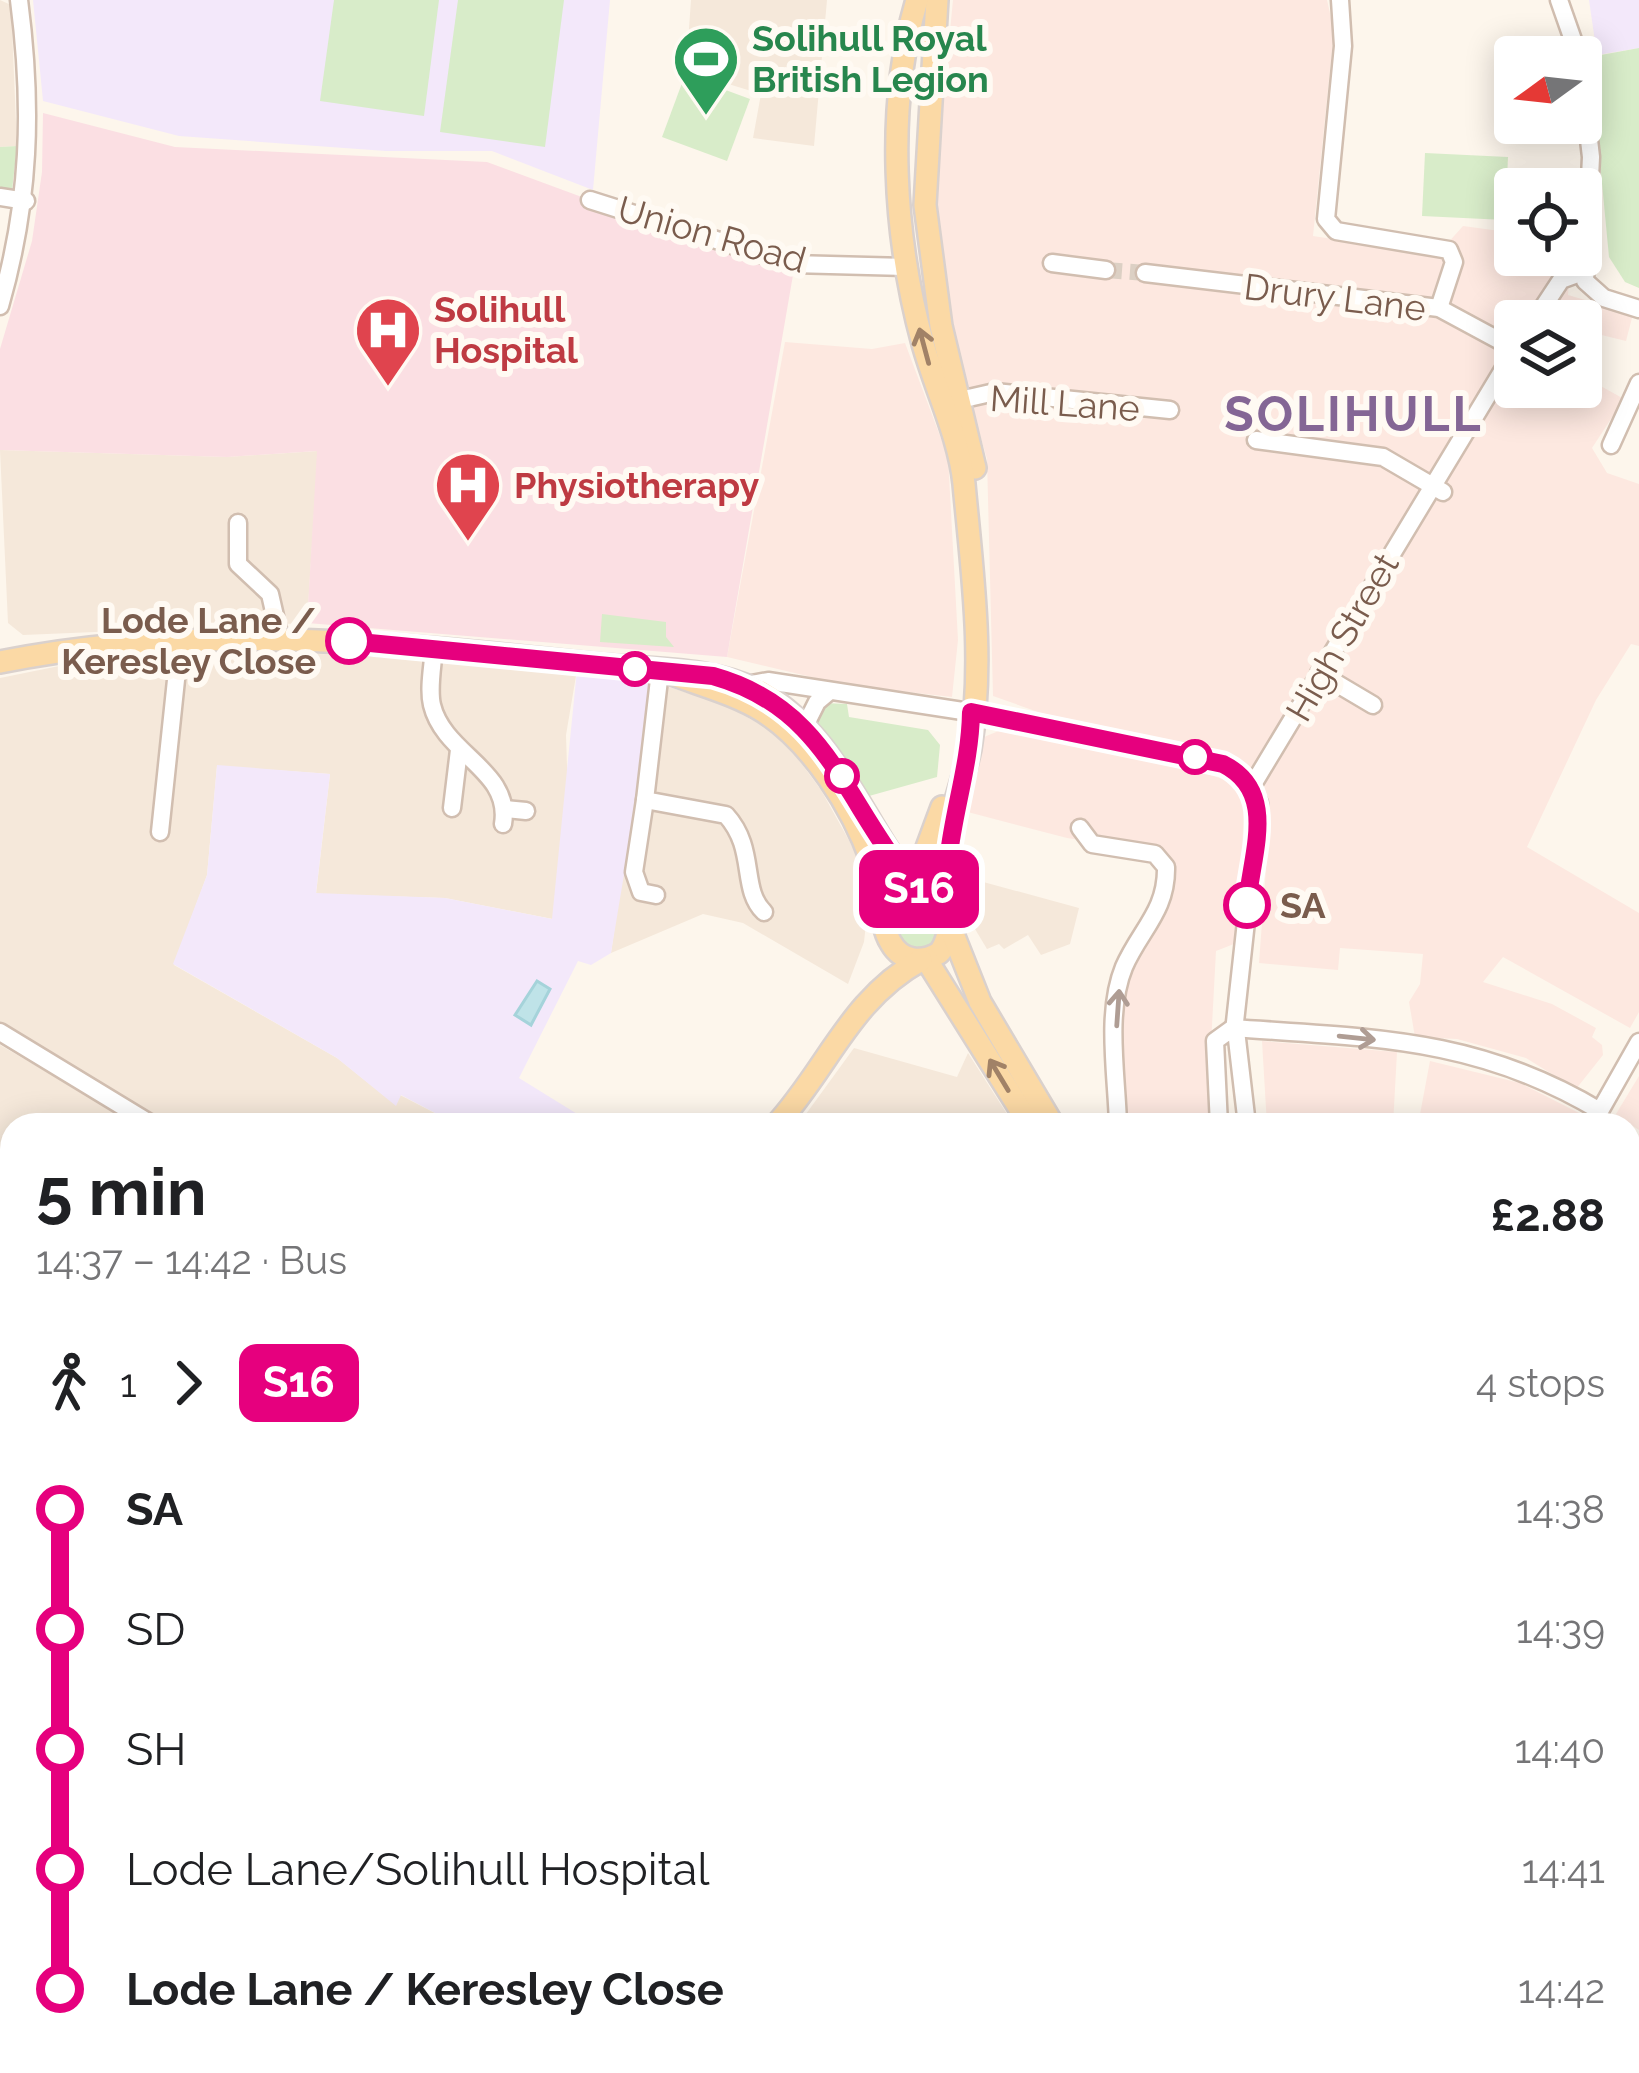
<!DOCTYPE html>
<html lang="en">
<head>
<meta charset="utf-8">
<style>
  body { margin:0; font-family:Raleway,sans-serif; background:#f6f6f6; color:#202124; height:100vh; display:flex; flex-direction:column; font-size:45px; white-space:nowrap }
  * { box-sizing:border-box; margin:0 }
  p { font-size:39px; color:#757577 }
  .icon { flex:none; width:66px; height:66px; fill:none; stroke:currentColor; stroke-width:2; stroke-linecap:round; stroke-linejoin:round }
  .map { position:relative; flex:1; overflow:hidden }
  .drawer { position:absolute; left:0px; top:1113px; width:1641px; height:960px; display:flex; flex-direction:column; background:#fff; border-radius:36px 36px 0 0; box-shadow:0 6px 30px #0003 }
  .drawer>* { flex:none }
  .badge { padding:0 24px; border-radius:18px; font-size:42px; line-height:78px }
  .needle { width:78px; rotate:255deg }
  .tools { position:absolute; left:1494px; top:36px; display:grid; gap:24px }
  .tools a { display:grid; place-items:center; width:108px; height:108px; border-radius:12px; background:#fff; box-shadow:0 6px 30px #0003; font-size:60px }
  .map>.badge { position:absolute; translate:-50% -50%; box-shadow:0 0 0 6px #fff }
  .legs { display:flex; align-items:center; gap:18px; height:132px; padding:0 36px; font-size:39px }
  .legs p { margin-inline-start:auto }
  .overview { display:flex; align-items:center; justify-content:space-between; height:204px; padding:0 36px }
  h1 { font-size:66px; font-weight:700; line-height:90px }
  ul { padding:0 36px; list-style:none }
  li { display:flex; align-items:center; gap:42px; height:120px; font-size:45px }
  li i { display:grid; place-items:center; width:18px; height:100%; margin:0 15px; background:currentColor }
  li i::after { content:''; width:30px; height:30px; margin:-15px; border:9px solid; border-radius:50%; background:#fff }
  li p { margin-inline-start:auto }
  li:first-child i { background:linear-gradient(#0000 50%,currentColor 0) }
  li:last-child i { background:linear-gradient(currentColor 50%,#0000 0) }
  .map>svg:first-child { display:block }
  .residential { fill:#f5e8da }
  .commercial { fill:#fde8e0 }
  .education { fill:#f3e8fa }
  .medical { fill:#fbdfe3 }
  .green { fill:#d8ecc9 }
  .water { fill:#bfe3e8; stroke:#a5d3da; stroke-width:3 }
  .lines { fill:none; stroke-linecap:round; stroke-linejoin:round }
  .minor-tunnel { stroke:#dcd0c4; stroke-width:16; stroke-dasharray:16 8; stroke-linecap:butt }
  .minor-casing { stroke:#d1beb0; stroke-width:21 }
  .major-casing { stroke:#dad1cd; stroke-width:26 }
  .minor { stroke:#fff; stroke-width:16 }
  .major { stroke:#fbd9a5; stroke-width:21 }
  .rail { stroke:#b9a8c9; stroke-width:4.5; stroke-dasharray:18 12; stroke-linecap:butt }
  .oneway { stroke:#a18267 }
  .oneway2 { stroke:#af9d94 }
  .line-1-casing { stroke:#fff; stroke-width:27 }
  .line-1 { stroke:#e6007e; stroke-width:18 }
  .stop-1-dot { fill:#fff; stroke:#e6007e; stroke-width:6 }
  .labels { text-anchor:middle; stroke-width:12; stroke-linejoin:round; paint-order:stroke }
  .leisure-label { font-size:36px; font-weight:bold; fill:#27864d; stroke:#fffaf3; text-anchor:start }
  .street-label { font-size:36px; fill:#7a5c4d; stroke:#fffaf3 }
  .health-label { font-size:36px; font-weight:bold; fill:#be3a42; stroke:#fffaf3; text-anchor:start }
  .stop-label { font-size:36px; font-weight:bold; fill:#7a5c4d; stroke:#fffaf3; text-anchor:end }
  .district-label { font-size:48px; font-weight:bold; letter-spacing:3px; fill:#846695; stroke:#fffaf3 }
</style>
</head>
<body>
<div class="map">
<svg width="1639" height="2073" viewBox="0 0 1639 2073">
  <rect width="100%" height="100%" fill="#fdf6ec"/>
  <!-- residential -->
  <g class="residential">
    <polygon points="0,0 11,5 17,146 0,147"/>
    <polygon points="691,0 827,0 814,146 753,138 761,94 686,71"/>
    <polygon points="0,450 227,457 318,451 307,623 23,635 8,623"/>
    <polygon points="234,652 399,656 577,670 566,735 568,797 553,919 445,898 316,894 330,774 217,766 207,875 174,965 337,1058 396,1105 400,1095 458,1125 173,1125 0,1023 0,678 74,663"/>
    <polygon points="650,681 725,705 765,727 793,752 821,790 856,853 868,904 864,942 848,984 743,923 703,914 611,953"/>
    <polygon points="976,880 1079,908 1070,944 1041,955 1028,935 1004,949 999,944 987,949 972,924"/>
    <polygon points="0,1045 138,1125 12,1125 12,1359 0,1367"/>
    <polygon points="854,1048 957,1077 968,1053 1014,1125 798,1125"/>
    <polygon points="12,1387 12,2061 334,2061 331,2073 0,2073 0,1394"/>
    <polygon points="1639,1976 1639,2073 1587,2073 1591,2061 1629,2061 1629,1980"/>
    <polygon points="362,2061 708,2061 705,2073 358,2073"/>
    <polygon points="735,2061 1067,2061 1069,2069 1068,2073 732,2073"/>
    <polygon points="1444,2061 1557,2061 1552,2073 1437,2073"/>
  </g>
  <!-- commercial -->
  <g class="commercial">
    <polygon points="953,0 1327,0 1334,31 1313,236 1437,255 1463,226 1515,233 1515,255 1571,255 1568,295 1633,314 1626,341 1581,330 1581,321 1515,321 1515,387 1581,387 1581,375 1624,399 1592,448 1607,473 1639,484 1639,646 1631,644 1596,700 1527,847 1639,913 1639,1012 1630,1028 1503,957 1483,982 1552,1004 1596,1028 1592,1037 1602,1045 1603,1055 1576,1089 1526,1058 1457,1039 1415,1037 1409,1002 1420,984 1423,954 1340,948 1338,970 1259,963 1270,814 1264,784 1250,767 1055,718 993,696 987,459 953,341 934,193"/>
    <polygon points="785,342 872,349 905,343 948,457 958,640 952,697 845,685 727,657"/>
    <polygon points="1001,730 1198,771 1229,781 1244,802 1239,942 1216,951 1211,1044 1216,1125 1124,1125 1121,1046 1126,981 1168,907 1173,862 1159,852 1067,838 960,810 984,737"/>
    <polygon points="1262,1041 1397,1052 1393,1125 1267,1125"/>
    <polygon points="1430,1061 1520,1083 1579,1113 1576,1125 1418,1125"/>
    <polygon points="1639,1076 1639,1130 1616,1114"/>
    <polygon points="1629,1154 1639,1162 1639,1332 1629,1334"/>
    <polygon points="1639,1369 1639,1582 1629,1597 1629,1370"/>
  </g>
  <!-- education -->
  <g class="education">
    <polygon points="33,0 610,0 593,190 492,151 386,151 179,136 43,101"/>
    <polygon points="1589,0 1639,0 1639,48 1597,55"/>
    <polygon points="577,670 650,681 639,784 611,953 591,965 578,961 519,1078 595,1125 458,1125 401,1095 396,1106 337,1058 173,964 207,875 217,765 330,774 316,893 445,898 552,919"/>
  </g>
  <!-- medical -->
  <polygon class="medical" points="43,113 175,147 487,162 793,275 727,657 307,623 317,451 227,457 0,450 0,349 32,241 42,172"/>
  <!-- green -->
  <g class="green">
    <polygon points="334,0 439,0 424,116 320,101"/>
    <polygon points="458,0 564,0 545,147 440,132"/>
    <polygon points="1639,48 1639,288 1625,282 1609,257 1590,57"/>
    <polygon points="685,75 750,99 727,161 662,137"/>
    <polygon points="17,146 12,191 0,192 0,147"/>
    <polygon points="1425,153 1508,157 1505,220 1422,216"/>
    <polygon points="602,614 666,622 666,637 674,647 600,642"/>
    <polygon points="824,703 847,704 849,717 928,730 940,745 937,777 869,796 815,728 814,718"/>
    <circle cx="918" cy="927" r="22"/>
    <polygon points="1639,1680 1639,1764 1629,1781 1629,1700"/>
  </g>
  <!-- water -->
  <polygon class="water" points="537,981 550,989 531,1025 515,1015"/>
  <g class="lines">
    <!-- minor-tunnel -->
    <polyline class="minor-tunnel" points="1106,270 1145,273"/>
    <!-- minor casing -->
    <g class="minor-casing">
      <g id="minor">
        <polyline points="1340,0 1343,46 1326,219 1336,231 1449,250 1454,262 1439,308"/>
        <polyline points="1559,0 1579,57"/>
        <polyline points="1581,71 1591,157 1585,281 1604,298 1639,309"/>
        <polyline points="0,197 26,201"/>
        <polyline points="590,200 792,264 906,267"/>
        <polyline points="1052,263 1106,270"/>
        <polyline points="1145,273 1439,308 1515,349"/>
        <path d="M 0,306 C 30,202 33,107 19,0"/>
        <polyline points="1534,321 1561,280 1583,272"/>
        <polyline points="951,402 995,392 1170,410"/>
        <polyline points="1256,440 1383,457 1443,492"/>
        <polyline points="1611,445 1639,383"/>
        <polyline points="238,523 238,564 270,594 280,638"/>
        <path d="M 434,647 C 433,665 428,688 432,705 C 444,755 512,770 503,824"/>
        <path d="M 660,671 L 645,800 L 726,815 C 757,849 740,889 764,912"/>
        <polyline points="1319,673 1373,705"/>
        <polyline points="746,685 768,681 995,716 1223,764 1244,777 1259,803 1235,1022 1247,1125"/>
        <polyline points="805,726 817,702 830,691"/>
        <polyline points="1252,786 1515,350"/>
        <polyline points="645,800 634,872 641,892 656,895"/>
        <polyline points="452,808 459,750"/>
        <polyline points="506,809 526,811"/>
        <path d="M 1080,828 L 1092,844 L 1155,854 L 1166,867 C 1167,911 1140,930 1124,967 C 1105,1013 1117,1077 1118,1125"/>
        <polyline points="160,832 180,642"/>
        <polyline points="0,1032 153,1125"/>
        <path d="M 1219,1125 L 1215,1041 L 1233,1028 C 1372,1038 1477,1037 1600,1111"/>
        <polyline points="1592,1125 1639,1042"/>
        <polyline points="1629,1352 1639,1350"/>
        <polyline points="0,1381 12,1374"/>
        <polyline points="0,1759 12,1757"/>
        <polyline points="1629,1945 1639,1942"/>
        <polyline points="1164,2061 1226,2073"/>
        <polyline points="127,2073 130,2061"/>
        <polyline points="718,2073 720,2061"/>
        <polyline points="1325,2073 1331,2061"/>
        <polyline points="1571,2073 1576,2061"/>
      </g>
    </g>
    <!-- major casing -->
    <g class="major-casing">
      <g id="major">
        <polyline points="937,0 925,205 941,326 975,468"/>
        <path d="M 0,662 C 196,622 395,643 592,664 C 646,670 714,666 762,693 C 830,732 859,810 902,871 C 915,889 935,896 947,915"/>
        <path d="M 669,673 C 700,685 736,694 764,712 C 813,744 852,807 872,862 C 881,886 878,922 891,943 C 902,962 922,963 939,953 C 959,931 946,869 948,838 C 951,808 964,779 970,749 C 985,662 972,571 964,484 C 959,436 936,391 923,344 C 894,238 885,107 917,0"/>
        <polyline points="909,896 942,807"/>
        <polyline points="951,929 980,1002 1053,1125"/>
        <polyline points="926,959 1030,1125"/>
        <path d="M 776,1125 C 828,1068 850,999 921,960"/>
        <polyline points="1629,1887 1639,1912"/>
        <polyline points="345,2073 348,2061"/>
        <polyline points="1085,2073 1089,2061"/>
      </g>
    </g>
    <!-- minor -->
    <use href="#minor" class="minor"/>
    <!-- major -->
    <use href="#major" class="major"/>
    <!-- rail -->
    <g class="rail">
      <polyline points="1629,1640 1639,1623"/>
      <polyline points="1366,2073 1372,2061"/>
      <polyline points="1393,2073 1400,2061"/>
    </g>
  </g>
  <!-- one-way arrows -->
  <defs><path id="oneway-shaft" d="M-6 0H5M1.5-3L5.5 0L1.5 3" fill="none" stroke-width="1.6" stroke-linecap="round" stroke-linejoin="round" transform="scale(3)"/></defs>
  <g class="oneway">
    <use href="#oneway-shaft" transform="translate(924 346) rotate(-105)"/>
    <use href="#oneway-shaft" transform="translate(999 1075) rotate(-121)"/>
  </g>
  <g class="oneway2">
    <use href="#oneway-shaft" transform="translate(1118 1008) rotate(-86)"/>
    <use href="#oneway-shaft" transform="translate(1357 1038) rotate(6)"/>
  </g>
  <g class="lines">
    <!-- line-1 casing -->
    <g class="line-1-casing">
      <path id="line-1" d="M 349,641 L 713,676 C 824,707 842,794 905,875 C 919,893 938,901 950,920 C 937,848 970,784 971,712 L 1223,764 C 1279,792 1251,854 1247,905"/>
    </g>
    <!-- line-1 -->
    <use href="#line-1" class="line-1"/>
  </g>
  <!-- icons -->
  <defs>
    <g id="stadium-pin" transform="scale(3.45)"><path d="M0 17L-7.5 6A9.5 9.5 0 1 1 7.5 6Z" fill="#2e9e5b" stroke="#fffaf3"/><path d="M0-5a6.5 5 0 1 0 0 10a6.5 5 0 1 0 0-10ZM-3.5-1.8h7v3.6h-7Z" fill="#fff"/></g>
    <g id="hospital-pin" transform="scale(3.45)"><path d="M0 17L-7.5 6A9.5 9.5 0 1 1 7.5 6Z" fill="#e0444e" stroke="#fffaf3"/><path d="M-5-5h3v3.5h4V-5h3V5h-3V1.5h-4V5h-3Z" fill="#fff"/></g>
  </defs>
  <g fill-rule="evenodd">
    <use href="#stadium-pin" x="706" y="59"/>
    <use href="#hospital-pin" x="388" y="330"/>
    <use href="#hospital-pin" x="468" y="485"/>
  </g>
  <!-- markers -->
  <g class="stop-1-dot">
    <circle cx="349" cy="641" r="21"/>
    <circle cx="635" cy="669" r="15"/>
    <circle cx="1195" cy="757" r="15"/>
    <circle cx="842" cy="776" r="15"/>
    <circle cx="1247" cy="905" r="21"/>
  </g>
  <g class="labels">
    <!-- leisure labels -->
    <g class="leisure-label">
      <text x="752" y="51">Solihull Royal<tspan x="752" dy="41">British Legion</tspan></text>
    </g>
    <!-- street labels -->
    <g class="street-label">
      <text transform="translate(712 234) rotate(16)" y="13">Union Road</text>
      <text transform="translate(1335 297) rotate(7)" y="13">Drury Lane</text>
      <text transform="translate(1065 403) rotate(4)" y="13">Mill Lane</text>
      <text transform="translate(1342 637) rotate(-60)" y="13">High Street</text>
    </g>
    <!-- health labels -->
    <g class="health-label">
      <text x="434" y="322">Solihull<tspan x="434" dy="41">Hospital</tspan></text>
      <text x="514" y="498">Physiotherapy</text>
    </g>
    <!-- stop labels -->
    <g class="stop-label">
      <text x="316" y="633">Lode Lane /<tspan x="316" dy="41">Keresley Close</tspan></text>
      <text x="1280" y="918" text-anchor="start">SA</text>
    </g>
    <!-- district labels -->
    <g class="district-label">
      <text x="1354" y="431">SOLIHULL</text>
    </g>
  </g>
</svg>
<div class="tools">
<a><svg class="needle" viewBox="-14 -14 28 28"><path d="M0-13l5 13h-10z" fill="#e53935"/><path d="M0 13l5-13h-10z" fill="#757577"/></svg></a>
<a><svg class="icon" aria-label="locate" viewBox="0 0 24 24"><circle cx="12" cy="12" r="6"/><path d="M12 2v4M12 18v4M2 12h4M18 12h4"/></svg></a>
<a><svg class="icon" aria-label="layers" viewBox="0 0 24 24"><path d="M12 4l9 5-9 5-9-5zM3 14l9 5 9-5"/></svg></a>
</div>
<b class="badge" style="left:919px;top:889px;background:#e6007e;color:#fff">S16</b>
<section class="drawer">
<div class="overview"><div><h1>5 min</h1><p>14:37 – 14:42 · Bus</p></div><b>£2.88</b></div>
<div class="legs"><svg class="icon" aria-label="walk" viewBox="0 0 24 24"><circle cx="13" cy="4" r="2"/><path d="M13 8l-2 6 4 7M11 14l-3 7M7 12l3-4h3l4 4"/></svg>1<svg class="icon" aria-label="forward" viewBox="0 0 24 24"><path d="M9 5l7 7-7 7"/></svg><b class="badge" style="background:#e6007e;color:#fff">S16</b><p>4 stops</p></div>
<ul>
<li><i style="color:#e6007e"></i><b>SA</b><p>14:38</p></li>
<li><i style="color:#e6007e"></i><span>SD</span><p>14:39</p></li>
<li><i style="color:#e6007e"></i><span>SH</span><p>14:40</p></li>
<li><i style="color:#e6007e"></i><span>Lode Lane/Solihull Hospital</span><p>14:41</p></li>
<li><i style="color:#e6007e"></i><b>Lode Lane / Keresley Close</b><p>14:42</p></li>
</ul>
</section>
</div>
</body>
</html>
